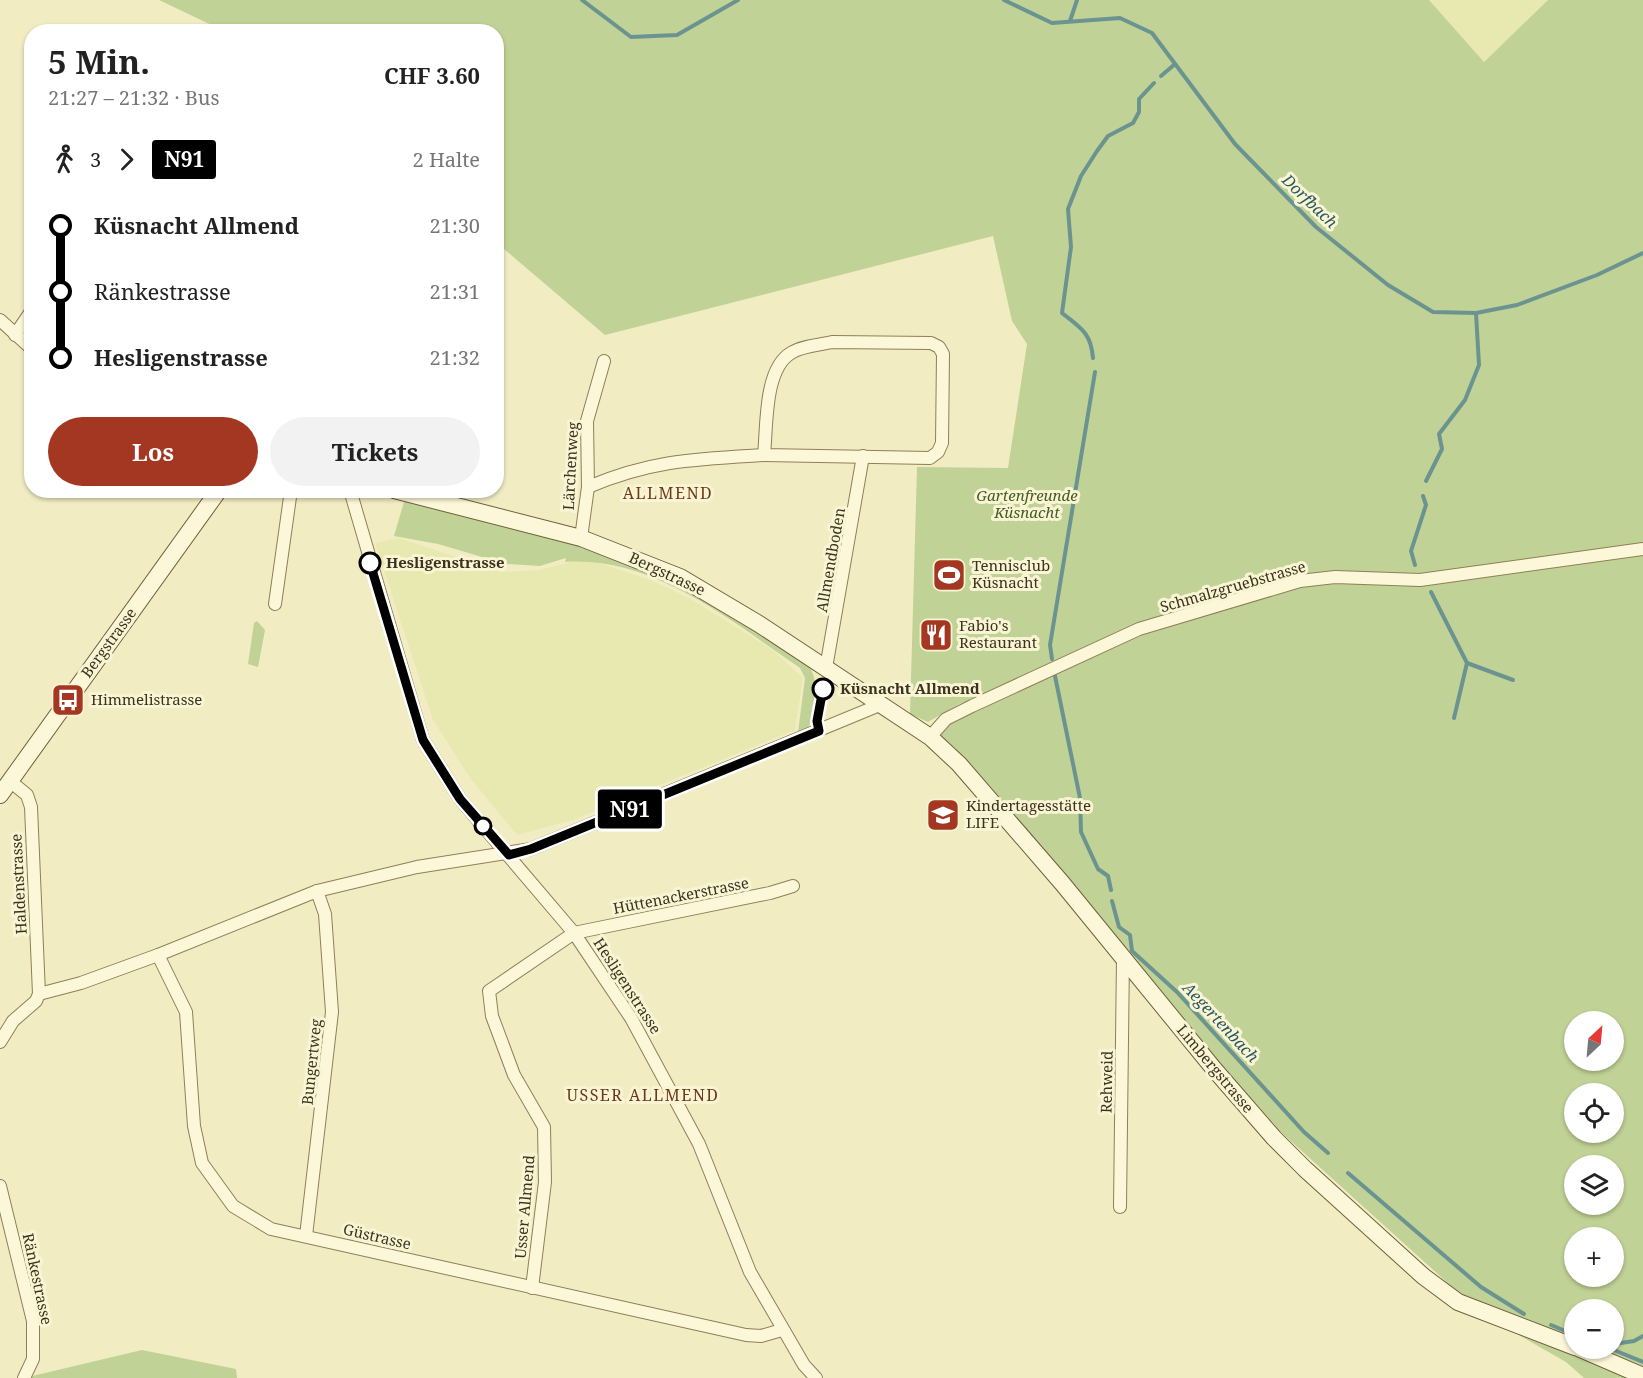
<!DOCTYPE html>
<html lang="de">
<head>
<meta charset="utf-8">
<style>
  body { margin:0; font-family:"Noto Serif",serif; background:#f2f2f2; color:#222; height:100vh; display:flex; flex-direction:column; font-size:22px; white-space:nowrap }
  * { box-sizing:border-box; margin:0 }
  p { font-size:20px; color:#767676 }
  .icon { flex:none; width:33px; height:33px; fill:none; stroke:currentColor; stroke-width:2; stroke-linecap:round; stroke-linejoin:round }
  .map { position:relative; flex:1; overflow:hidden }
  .panel { position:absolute; left:24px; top:24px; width:480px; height:474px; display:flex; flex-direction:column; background:#fff; border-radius:24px; box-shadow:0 2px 4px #0004 }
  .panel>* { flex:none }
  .badge { padding:0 12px; border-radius:4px; font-size:21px; line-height:39px }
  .needle { width:39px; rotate:26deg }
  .buttons { position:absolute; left:1564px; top:1011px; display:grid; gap:12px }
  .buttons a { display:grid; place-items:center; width:60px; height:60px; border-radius:50%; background:#fff; box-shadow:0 2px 4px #0004; font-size:30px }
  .map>.badge { position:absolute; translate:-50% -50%; box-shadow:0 0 0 3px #fff }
  .legs { display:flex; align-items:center; gap:9px; height:66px; padding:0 24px; font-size:20px }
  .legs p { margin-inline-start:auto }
  .overview { display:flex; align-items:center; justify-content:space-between; height:102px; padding:0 24px }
  h1 { font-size:33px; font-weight:700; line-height:45px }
  .cta { display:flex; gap:12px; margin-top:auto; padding:12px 24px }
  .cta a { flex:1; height:69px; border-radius:36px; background:#a43721; color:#fff; font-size:24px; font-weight:700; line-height:69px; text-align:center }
  .cta a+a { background:#f2f2f2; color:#222 }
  ul { padding:0 24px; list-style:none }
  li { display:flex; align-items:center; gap:21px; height:66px; font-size:22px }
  li i { display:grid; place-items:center; width:9px; height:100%; margin:0 8px; background:currentColor }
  li i::after { content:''; width:15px; height:15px; margin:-8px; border:4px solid; border-radius:50%; background:#fff }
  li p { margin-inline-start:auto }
  li:first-child i { background:linear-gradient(#0000 50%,currentColor 0) }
  li:last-child i { background:linear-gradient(currentColor 50%,#0000 0) }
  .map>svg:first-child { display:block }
  .farmland { fill:#e8e9b0 }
  .green { fill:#c0d296; fill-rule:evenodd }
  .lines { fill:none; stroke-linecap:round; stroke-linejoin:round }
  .stream { stroke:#6b9491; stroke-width:4 }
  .street-casing { stroke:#8f7f58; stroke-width:14 }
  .secondary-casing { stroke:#715f3b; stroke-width:18 }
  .street { stroke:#fcf7d8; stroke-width:12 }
  .secondary { stroke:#fcf7d8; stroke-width:16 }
  .line-1-casing { stroke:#fff; stroke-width:14 }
  .line-1 { stroke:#000; stroke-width:9 }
  .stop-1-dot { fill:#fff; stroke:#000; stroke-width:3 }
  .labels { text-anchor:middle; stroke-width:6; stroke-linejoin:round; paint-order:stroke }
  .street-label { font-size:15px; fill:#3d321d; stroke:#f9f5d4 }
  .park-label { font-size:15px; font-style:italic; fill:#435c22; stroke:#f9f5d4 }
  .stop-label { font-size:15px; font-weight:bold; fill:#3d321d; stroke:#f9f5d4; text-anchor:start }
  .poi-label { font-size:15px; fill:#3d321d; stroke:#f9f5d4; text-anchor:start }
  .water-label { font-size:16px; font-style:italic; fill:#2b595f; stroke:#f9f5d4 }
  .neighbourhood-label { font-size:16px; letter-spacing:1.5px; fill:#6e3918; stroke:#f9f5d4 }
</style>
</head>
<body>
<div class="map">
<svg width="1643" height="1378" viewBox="0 0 1643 1378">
  <rect width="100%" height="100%" fill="#f2ecc3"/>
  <!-- farmland -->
  <g class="farmland">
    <polygon points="1429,0 1548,0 1484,62"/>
    <polygon points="399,538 502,572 539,570 576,561 596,562 651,580 691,599 773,650 803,678 795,730 573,820 517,835 471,779 433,720 375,543"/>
  </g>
  <!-- green -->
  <g class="green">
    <path d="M 159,0 L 1429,0 L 1484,62 L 1548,0 L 1643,0 L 1643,1378 L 1584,1378 L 1566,1362 L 1482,1314 L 1283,1134 L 930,737 L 977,698 L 959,704 L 928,722 L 910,714 L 917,467 L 1008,468 L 1027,344 L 1012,321 L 993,236 L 605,335 L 497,243 L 496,32 L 224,31 ZM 1575,1022 L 1614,1022 L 1614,1060 L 1575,1060 ZM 1575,1094 L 1614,1094 L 1614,1132 L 1575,1132 ZM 1575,1166 L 1614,1166 L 1614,1204 L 1575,1204 ZM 1575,1238 L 1614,1238 L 1614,1276 L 1575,1276 ZM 1575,1310 L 1614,1310 L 1614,1348 L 1575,1348 Z"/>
    <path d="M 406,495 L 581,538 L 674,581 L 808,663 C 821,687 815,701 809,727 L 798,732 L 805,678 L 800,668 C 731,621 653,556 565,562 L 566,558 L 540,566 L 506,564 L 438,544 L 394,536 Z"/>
    <polygon points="257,621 265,630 258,667 248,664 254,623"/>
    <polygon points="142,1350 236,1369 237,1378 24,1378"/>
  </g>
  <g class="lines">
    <!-- stream -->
    <g class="stream">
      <polyline points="582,0 631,37 677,35 738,0"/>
      <polyline points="1004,0 1052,23 1120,18 1152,33 1235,144 1316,227 1388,285 1433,312 1476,313 1517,305 1597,275 1643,253"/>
      <polyline points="1070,21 1077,0"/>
      <polyline points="1161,76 1175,64"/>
      <path d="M 1093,358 C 1091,333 1081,328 1062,313 L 1071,247 L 1068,209 L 1081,176 L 1097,151 L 1108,136 L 1133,123 L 1139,112 L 1139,99 L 1154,83"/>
      <polyline points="1426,481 1442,449 1439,434 1465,400 1479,365 1476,313"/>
      <polyline points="1415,565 1411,551 1426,505 1423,496"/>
      <polyline points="1431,592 1467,663 1454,718"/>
      <polyline points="1052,659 1050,645 1095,372"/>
      <polyline points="1467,663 1513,680"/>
      <polyline points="1055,676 1080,798 1081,832 1098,869 1108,876 1111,890"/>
      <polyline points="1112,901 1119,927 1130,935 1132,951 1177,992 1304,1132 1328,1153"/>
      <polyline points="1348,1173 1481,1287 1524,1314"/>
      <polyline points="1551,1325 1575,1335"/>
      <polyline points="1614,1344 1634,1341 1643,1336"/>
      <polyline points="1609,1348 1643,1362"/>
    </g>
    <!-- street casing -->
    <g class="street-casing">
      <g id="street">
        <polyline points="0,320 32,349"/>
        <polyline points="15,335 32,310"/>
        <path d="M 832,342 L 931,343 L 939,347 L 943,354 L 942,443 L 938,452 L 930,458 L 764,455 C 767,426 764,369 791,353 C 801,346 820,345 832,342 Z"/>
        <path d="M 588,487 C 652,460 695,459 764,455"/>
        <polyline points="350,490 423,740 460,799 574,933 631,1018 699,1144 750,1272 804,1365 816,1378"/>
        <polyline points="581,538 588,487 587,421 604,361"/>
        <polyline points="275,604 291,490"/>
        <polyline points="826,668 863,456"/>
        <polyline points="930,737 946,719 972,706 1139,629 1300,581 1335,577 1420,580 1643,549"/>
        <polyline points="158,955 186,1012 194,1126 202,1163 233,1206 271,1229 746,1335 761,1336 782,1330"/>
        <polyline points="39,994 81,983 158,955 317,891 417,867 531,849 882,704"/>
        <polyline points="0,1042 13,1021 36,1001 39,994 31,807 27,795 10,781"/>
        <polyline points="0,1186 33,1321 33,1359 24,1378"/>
        <polyline points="1120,1207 1123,957"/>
        <polyline points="306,1236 332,1012 325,914 317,891"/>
        <polyline points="532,1288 545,1182 544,1127 514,1075 492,1016 489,991 574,933 770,893 793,886"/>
      </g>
    </g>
    <!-- secondary casing -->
    <g class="secondary-casing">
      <g id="secondary">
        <polyline points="394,490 581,538 680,577 759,624 930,737 959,764 1062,883 1214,1069 1274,1138 1305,1169 1423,1276 1458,1302 1575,1347"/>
        <polyline points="0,795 219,490"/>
        <polyline points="1578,1348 1643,1376"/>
      </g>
    </g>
    <!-- street -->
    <use href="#street" class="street"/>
    <!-- secondary -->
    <use href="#secondary" class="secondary"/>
  </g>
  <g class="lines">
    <!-- line-1 casing -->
    <g class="line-1-casing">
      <polyline id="line-1" points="370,563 423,740 460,799 509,855 531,849 819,731 817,721 823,689"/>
    </g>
    <!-- line-1 -->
    <use href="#line-1" class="line-1"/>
  </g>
  <!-- icons -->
  <defs>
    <g id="stadium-square" transform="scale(1.725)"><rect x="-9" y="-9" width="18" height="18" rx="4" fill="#a43721" stroke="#f9f5d4"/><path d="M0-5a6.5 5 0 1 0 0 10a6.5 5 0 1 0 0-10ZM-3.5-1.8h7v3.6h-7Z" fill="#fff"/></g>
    <g id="restaurant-square" transform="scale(1.725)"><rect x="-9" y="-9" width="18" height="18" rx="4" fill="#a43721" stroke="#f9f5d4"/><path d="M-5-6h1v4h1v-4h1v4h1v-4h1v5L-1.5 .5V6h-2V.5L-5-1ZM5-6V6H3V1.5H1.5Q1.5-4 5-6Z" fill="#fff"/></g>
    <g id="bus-square" transform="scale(1.725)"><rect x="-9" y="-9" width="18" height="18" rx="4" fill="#a43721" stroke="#f9f5d4"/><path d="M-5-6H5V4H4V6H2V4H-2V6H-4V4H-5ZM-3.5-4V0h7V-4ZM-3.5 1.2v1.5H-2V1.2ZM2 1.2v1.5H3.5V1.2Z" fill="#fff"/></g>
    <g id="school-square" transform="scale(1.725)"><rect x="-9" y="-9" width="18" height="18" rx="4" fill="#a43721" stroke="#f9f5d4"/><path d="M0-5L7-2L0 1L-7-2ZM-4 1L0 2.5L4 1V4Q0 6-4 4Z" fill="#fff"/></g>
  </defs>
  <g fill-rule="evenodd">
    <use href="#stadium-square" x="949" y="575"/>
    <use href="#restaurant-square" x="936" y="635"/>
    <use href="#bus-square" x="68" y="700"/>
    <use href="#school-square" x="943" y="815"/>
  </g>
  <!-- markers -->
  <g class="stop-1-dot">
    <circle cx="370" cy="563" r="10"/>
    <circle cx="823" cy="689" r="10"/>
    <circle cx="483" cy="826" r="8"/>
  </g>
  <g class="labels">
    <!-- street labels -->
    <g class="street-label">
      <text transform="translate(571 466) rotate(-87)" y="5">Lärchenweg</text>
      <text transform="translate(831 560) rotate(-80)" y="5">Allmendboden</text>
      <text transform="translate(667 574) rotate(25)" y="5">Bergstrasse</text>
      <text transform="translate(1233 587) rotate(-16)" y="5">Schmalzgruebstrasse</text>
      <text transform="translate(109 643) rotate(-54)" y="5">Bergstrasse</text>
      <text transform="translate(19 884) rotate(-93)" y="5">Haldenstrasse</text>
      <text transform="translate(681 896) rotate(-11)" y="5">Hüttenackerstrasse</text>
      <text transform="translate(627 986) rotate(57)" y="5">Hesligenstrasse</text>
      <text transform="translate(312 1062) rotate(-84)" y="5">Bungertweg</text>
      <text transform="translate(1215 1069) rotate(50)" y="5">Limbergstrasse</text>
      <text transform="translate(1107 1082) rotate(-89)" y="5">Rehweid</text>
      <text transform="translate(525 1207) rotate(-85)" y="5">Usser Allmend</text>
      <text transform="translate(377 1237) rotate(13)" y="5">Güstrasse</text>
      <text transform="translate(37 1279) rotate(78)" y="5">Ränkestrasse</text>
    </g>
    <!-- park labels -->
    <g class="park-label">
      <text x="1027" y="501">Gartenfreunde<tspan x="1027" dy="17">Küsnacht</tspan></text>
    </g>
    <!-- stop labels -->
    <g class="stop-label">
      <text x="386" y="568">Hesligenstrasse</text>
      <text x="840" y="694">Küsnacht Allmend</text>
    </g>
    <!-- poi labels -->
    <g class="poi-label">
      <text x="972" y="571">Tennisclub<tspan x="972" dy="17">Küsnacht</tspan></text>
      <text x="959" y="631">Fabio's<tspan x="959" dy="17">Restaurant</tspan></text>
      <text x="91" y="705">Himmelistrasse</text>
      <text x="966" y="811">Kindertagesstätte<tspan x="966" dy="17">LIFE</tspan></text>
    </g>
    <!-- water labels -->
    <g class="water-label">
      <text transform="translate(1310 201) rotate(44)" y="6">Dorfbach</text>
      <text transform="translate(1221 1022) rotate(47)" y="6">Aegertenbach</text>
    </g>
    <!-- neighbourhood labels -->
    <g class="neighbourhood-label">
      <text x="668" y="499">ALLMEND</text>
      <text x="643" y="1101">USSER ALLMEND</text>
    </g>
  </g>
</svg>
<div class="buttons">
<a><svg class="needle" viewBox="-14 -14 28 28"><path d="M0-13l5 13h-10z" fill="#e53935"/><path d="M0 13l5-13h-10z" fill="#767676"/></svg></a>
<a><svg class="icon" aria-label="locate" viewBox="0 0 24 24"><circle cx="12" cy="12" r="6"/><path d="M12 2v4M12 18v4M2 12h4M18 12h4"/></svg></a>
<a><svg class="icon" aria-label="layers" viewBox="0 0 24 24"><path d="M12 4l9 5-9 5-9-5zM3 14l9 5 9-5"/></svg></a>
<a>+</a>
<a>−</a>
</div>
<b class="badge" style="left:630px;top:809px;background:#000;color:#fff">N91</b>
<section class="panel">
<div class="overview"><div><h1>5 Min.</h1><p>21:27 – 21:32 · Bus</p></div><b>CHF 3.60</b></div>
<div class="legs"><svg class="icon" aria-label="walk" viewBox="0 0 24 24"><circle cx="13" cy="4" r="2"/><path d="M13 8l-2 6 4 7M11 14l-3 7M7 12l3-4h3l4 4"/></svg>3<svg class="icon" aria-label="forward" viewBox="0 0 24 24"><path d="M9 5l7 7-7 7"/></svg><b class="badge" style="background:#000;color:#fff">N91</b><p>2 Halte</p></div>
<ul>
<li><i style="color:#000"></i><b>Küsnacht Allmend</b><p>21:30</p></li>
<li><i style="color:#000"></i><span>Ränkestrasse</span><p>21:31</p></li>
<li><i style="color:#000"></i><b>Hesligenstrasse</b><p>21:32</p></li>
</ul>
<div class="cta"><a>Los</a><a>Tickets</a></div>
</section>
</div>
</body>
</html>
